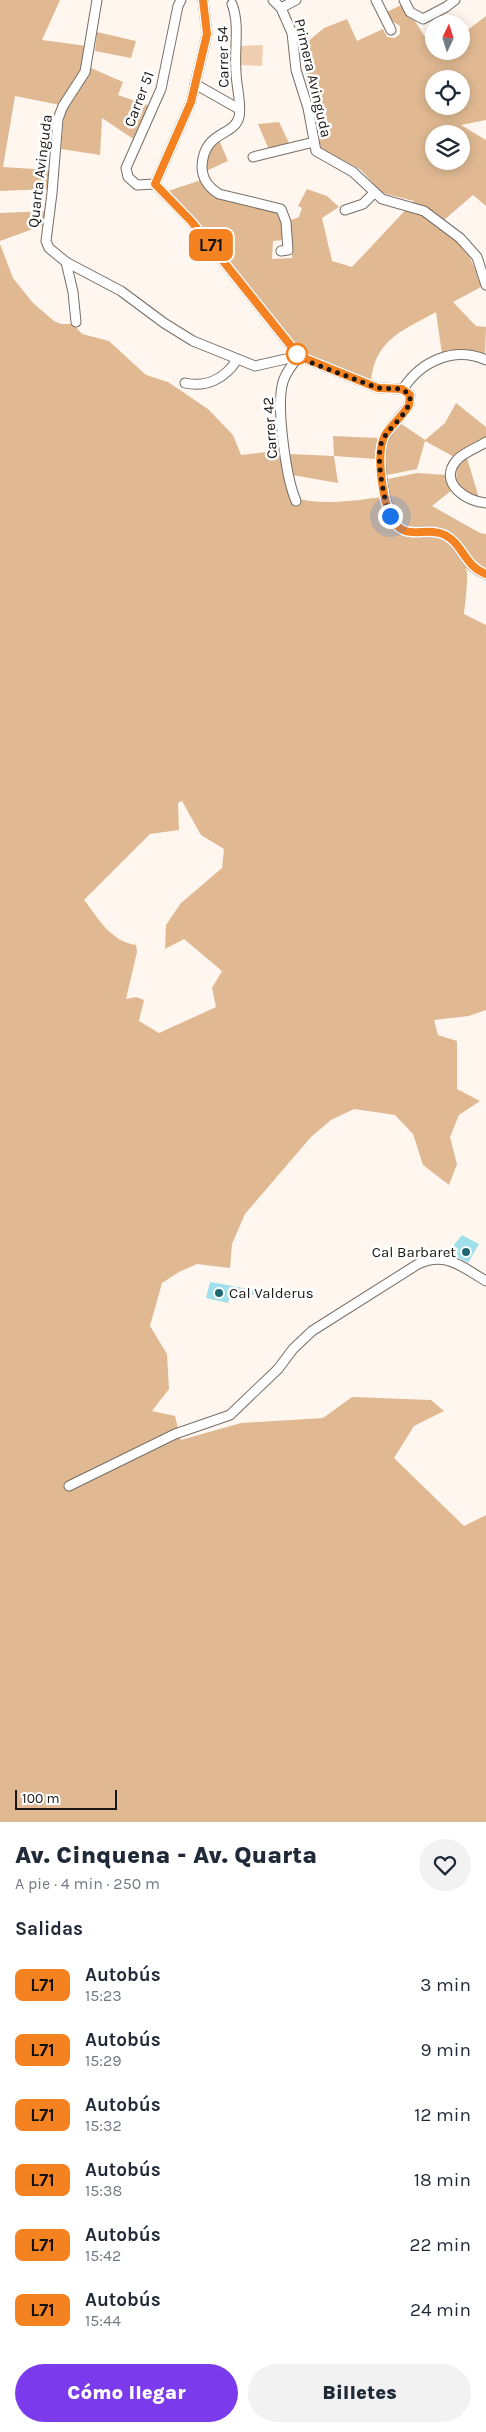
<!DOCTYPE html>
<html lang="es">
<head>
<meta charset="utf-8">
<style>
  body { margin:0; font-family:Karla,sans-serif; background:#f2f2f3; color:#1f2937; height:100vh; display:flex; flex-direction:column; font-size:19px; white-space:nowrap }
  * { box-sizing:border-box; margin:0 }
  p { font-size:16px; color:#747a83 }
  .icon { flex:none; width:28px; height:28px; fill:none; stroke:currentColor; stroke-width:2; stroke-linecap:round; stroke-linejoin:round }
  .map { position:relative; height:1822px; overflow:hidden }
  .drawer { display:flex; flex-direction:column; background:#fff; flex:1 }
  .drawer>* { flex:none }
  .badge { padding:0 10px; border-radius:8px; font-size:18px; line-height:32px }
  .needle { width:32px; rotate:4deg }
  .fabs { position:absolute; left:425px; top:15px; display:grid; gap:10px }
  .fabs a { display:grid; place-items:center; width:45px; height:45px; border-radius:50%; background:#fff; box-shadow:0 2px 12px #0003; font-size:25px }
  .scale { position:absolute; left:15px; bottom:12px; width:102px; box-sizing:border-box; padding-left:5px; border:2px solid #1b1714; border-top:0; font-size:14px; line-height:18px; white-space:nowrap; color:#1b1714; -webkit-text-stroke:4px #fff; paint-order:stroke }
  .you { position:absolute; width:25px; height:25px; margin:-12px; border:4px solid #fff; border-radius:50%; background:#1a73e8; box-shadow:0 0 0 8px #1a73e833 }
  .map>.badge { position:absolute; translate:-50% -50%; box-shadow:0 0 0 2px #fff }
  h2 { padding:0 15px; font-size:19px; line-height:45px }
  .round { display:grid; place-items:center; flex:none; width:52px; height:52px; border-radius:26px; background:#f2f2f3 }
  .summary { display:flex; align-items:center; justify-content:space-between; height:85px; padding:0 15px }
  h1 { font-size:24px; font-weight:800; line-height:38px }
  .button { display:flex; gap:10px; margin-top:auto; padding:10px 15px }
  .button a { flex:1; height:58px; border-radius:30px; background:#7c3aed; color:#fff; font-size:20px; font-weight:800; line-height:58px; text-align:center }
  .button a+a { background:#f2f2f3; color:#1f2937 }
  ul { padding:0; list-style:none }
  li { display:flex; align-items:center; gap:15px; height:65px; padding:0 15px }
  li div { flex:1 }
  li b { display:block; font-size:19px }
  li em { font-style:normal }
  li .badge { min-width:55px; font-weight:700; text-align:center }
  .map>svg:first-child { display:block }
  .green { fill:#f0cfb0 }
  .forest { fill:#e0b993; fill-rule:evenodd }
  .building { fill:#9fe0eb }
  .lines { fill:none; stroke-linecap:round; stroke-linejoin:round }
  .minor-casing { stroke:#766e66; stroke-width:11 }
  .minor { stroke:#fff; stroke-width:9 }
  .line-casing { stroke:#fff; stroke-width:11 }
  .line { stroke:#f58220; stroke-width:8 }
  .walk { stroke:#1b1714; stroke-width:5; stroke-dasharray:0 9 }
  .stop-dot { fill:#fff; stroke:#f58220; stroke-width:2.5 }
  .poi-dot { fill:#1d6872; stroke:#fff; stroke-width:2 }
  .labels { text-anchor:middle; stroke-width:5; stroke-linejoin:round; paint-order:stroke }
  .street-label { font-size:15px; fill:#1b1714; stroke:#fff }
  .poi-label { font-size:15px; fill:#1b1714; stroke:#fff; text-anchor:end }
</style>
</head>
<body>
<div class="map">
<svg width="486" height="1822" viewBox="0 0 486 1822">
  <rect width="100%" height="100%" fill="#fff7ef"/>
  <!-- green -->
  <polygon class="green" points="263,45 262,66 239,65 240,46"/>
  <!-- forest -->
  <g class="forest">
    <polygon points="0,0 60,0 42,40 87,46 80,72 60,105 15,96 3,167 50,170 49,189 0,191"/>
    <path d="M 401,5 L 406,15 L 415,21 L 435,53 L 438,51 L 461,51 L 461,35 L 486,16 L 486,120 L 461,125 L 486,140 L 486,206 L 473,195 L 437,226 C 466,248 470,251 481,287 L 453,302 L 476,326 L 486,327 L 485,356 L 458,351 L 442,354 L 436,312 C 404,330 375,339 371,381 L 305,353 L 288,335 L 205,229 L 168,191 L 201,180 L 218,198 L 265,208 L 279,213 L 284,240 L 273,241 L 272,259 L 292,258 L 289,221 L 299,217 L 302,208 L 298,206 L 307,189 L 327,196 L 339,207 L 322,218 L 332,261 L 352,267 L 414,201 L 382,193 L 361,170 L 321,148 L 300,48 L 324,28 L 347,19 L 357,41 L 383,29 L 387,37 L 395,38 L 400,34 L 400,26 L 392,21 L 387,12 ZM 434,79 L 461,79 L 461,106 L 434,106 ZM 434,134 L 461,134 L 461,161 L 434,161 Z"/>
    <polygon points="97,32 136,41 131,58 95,51"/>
    <polygon points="91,68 123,82 118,95 150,106 135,140 102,118 100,155 61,149 64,114"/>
    <polygon points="279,122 290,145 269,150 258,124"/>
    <polygon points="219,140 228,161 206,171 207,152"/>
    <polygon points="46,211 44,225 0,241 0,213"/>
    <path d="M 0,244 L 13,278 L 33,303 L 54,321 L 61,324 L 73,324 L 82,334 L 109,341 L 146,375 L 168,382 L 208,409 L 233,435 L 241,455 L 281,450 L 284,474 L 291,497 C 320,506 352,501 381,497 C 393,567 445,508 466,567 C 469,576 465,603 464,614 L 486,625 L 486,1010 L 469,1016 L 434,1020 L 438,1035 L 457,1041 L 457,1089 L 480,1101 L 459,1115 L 450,1137 L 457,1164 L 449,1185 L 423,1165 L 413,1134 L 395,1115 L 354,1109 L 331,1120 L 311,1137 L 245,1214 L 232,1244 L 230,1268 L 197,1264 L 179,1272 L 162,1283 L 150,1326 L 167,1354 L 169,1389 L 152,1411 L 175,1416 L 181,1440 L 241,1423 L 323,1418 L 352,1397 L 431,1400 L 444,1411 L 414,1426 L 394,1458 L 464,1526 L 486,1515 L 486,1822 L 0,1822 ZM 182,801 L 201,835 L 224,849 L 222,868 L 181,903 L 166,925 L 165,949 L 184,939 L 222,971 L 212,988 L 216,1007 L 159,1033 L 139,1021 L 144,1000 L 136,997 L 126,999 L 137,952 L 136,945 C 110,941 99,919 84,900 L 150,834 L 179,830 L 178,803 Z"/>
    <path d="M 456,403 L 486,427 L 486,437 L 454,457 L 425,441 L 417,469 L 387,475 C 383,449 384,443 400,423 L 425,440 L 445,423 Z"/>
    <polygon points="333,436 378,438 376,459 334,456 338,483 292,475 290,454 334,456"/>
    <polygon points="467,458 479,498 466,492 456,481 457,467"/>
    <polygon points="417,473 447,475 452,490 432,506 480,533 486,534 486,569 473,561 462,545 405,526 399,522 392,511 388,479"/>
  </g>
  <!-- building -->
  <g class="building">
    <polygon points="462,1235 479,1244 468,1263 448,1252"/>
    <polygon points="210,1282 239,1287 255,1291 254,1295 232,1291 228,1303 206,1298"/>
  </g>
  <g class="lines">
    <!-- minor casing -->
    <g class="minor-casing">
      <g id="minor">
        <polyline points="97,0 85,72 63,106 58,119 52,193 46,241 49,248 66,262 121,291 164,323 193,341 255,366 299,356"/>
        <polyline points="273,0 281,8 292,33 296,70 308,108 316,151 353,172 382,199 424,211 460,238 477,257 486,285"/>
        <polyline points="376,0 391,30"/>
        <polyline points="404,0 410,12 423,19 446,7 455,0"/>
        <path d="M 232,4 C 240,25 234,49 236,72 C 236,84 242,106 239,117 C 234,137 204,130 202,166 C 202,179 208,187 219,194 L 281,209 L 286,222 L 288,250 L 281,251"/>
        <polyline points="281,8 296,0"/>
        <polyline points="195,84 239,109"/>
        <polyline points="253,157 314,142"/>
        <path d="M 155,184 L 191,221 L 299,356 L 378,388 L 403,389 L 410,395 L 409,405 C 402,416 392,424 385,436 C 375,454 384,496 390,516 C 404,544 425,525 445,535 C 464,545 463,566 486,574"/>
        <polyline points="155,184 137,185 128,177 126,168 161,89 178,6 181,0"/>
        <polyline points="155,184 191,102 207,34 203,0"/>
        <polyline points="345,210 363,204 374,193"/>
        <polyline points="66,262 73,292 76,322"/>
        <path d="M 185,383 C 207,388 225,378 237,360"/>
        <path d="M 403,389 C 421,361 454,346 486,360"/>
        <path d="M 486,442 C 477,448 462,453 456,461 C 438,483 467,502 486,503"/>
        <path d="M 296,501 C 286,478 277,411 282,386 C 284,375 292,365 299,356"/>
        <path d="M 69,1486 L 175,1434 L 230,1415 L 278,1369 L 293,1349 L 312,1331 L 418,1264 C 446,1251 462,1267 486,1281"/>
      </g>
    </g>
    <!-- minor -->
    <use href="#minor" class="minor"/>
  </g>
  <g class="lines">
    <!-- line casing -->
    <g class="line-casing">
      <path id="line" d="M 203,0 L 207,34 L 191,102 L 155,184 L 191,221 L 299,356 L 378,388 L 402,389 L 410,395 L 409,405 C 403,416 392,424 385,435 C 375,454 383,496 390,516 C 404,544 425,525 445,535 C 464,545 463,565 486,574"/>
    </g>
    <!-- line -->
    <use href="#line" class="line"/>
    <!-- walk -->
    <path class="walk" d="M 297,354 L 304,360 L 378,388 L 402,389 L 410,395 C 412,414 387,426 381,444 C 376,460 384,499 390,516"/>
  </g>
  <!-- markers -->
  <circle class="stop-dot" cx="297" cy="354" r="10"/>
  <g class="poi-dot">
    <circle cx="466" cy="1252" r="5"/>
    <circle cx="219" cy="1293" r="5"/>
  </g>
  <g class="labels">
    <!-- street labels -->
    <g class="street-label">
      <text transform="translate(223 57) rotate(-91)" y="5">Carrer 54</text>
      <text transform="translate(313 78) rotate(77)" y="5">Primera Avinguda</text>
      <text transform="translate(139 99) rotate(-69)" y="5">Carrer 51</text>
      <text transform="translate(40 171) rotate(-83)" y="5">Quarta Avinguda</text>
      <text transform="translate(270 428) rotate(-94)" y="5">Carrer 42</text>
    </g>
    <!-- poi labels -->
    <g class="poi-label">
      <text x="456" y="1257">Cal Barbaret</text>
      <text x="229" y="1298" text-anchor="start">Cal Valderus</text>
    </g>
  </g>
</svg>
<div class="fabs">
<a><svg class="needle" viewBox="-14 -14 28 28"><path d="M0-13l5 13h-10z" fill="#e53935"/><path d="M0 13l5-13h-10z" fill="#747a83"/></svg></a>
<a><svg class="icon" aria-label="locate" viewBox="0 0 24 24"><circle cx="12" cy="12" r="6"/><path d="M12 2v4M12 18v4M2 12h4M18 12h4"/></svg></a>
<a><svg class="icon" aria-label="layers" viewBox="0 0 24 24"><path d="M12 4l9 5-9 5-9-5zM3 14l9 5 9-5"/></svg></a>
</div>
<div class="scale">100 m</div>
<div class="you" style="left:390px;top:516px"></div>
<b class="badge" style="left:211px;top:245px;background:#f58220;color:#111">L71</b>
</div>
<section class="drawer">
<div class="summary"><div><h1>Av. Cinquena - Av. Quarta</h1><p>A pie · 4 min · 250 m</p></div><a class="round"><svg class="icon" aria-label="heart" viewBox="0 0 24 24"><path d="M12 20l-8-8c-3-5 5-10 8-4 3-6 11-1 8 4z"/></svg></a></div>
<h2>Salidas</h2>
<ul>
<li><span class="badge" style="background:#f58220;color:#111">L71</span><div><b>Autobús</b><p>15:23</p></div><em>3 min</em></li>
<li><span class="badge" style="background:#f58220;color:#111">L71</span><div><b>Autobús</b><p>15:29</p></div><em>9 min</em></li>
<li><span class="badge" style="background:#f58220;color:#111">L71</span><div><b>Autobús</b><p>15:32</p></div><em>12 min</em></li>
<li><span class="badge" style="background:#f58220;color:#111">L71</span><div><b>Autobús</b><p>15:38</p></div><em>18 min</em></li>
<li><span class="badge" style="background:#f58220;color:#111">L71</span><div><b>Autobús</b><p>15:42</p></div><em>22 min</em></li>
<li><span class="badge" style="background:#f58220;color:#111">L71</span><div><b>Autobús</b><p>15:44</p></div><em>24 min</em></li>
</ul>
<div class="button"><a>Cómo llegar</a><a>Billetes</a></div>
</section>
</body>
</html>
